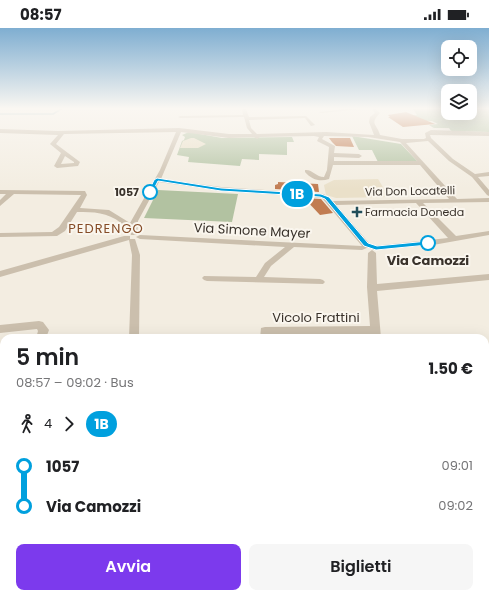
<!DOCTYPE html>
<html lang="it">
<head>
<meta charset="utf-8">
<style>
  body { margin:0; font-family:Poppins,sans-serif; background:#f6f6f6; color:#202124; height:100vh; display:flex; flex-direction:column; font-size:15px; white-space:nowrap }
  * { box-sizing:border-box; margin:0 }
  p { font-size:13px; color:#757577 }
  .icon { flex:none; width:22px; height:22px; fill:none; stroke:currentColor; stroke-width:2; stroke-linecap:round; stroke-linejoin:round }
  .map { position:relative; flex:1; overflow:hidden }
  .panel { position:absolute; left:0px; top:306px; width:489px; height:264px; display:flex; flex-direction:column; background:#fff; border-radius:12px 12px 0 0; box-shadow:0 4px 16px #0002 }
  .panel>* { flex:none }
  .badge { padding:0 8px; border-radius:13px; font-size:14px; line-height:26px }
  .controls { position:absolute; left:441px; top:12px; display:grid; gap:8px }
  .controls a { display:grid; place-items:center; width:36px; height:36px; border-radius:8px; background:#fff; box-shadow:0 4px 16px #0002; font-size:20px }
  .map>.badge { position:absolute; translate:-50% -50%; box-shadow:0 0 0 2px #fff }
  .legs { display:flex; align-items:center; gap:6px; height:44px; padding:0 16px; font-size:13px }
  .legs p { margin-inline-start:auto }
  .head { display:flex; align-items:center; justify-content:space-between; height:68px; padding:0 16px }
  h1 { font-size:22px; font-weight:600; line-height:30px }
  .cta { display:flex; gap:8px; margin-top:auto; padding:8px 16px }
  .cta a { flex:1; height:46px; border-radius:8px; background:#7c3aed; color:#fff; font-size:16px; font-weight:600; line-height:46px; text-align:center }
  .cta a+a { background:#f6f6f6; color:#202124 }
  ul { padding:0 16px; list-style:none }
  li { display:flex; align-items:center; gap:14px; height:40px; font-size:15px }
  li i { display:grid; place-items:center; width:6px; height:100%; margin:0 5px; background:currentColor }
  li i::after { content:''; width:10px; height:10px; margin:-5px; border:3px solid; border-radius:50%; background:#fff }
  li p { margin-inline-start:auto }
  li:first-child i { background:linear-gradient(#0000 50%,currentColor 0) }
  li:last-child i { background:linear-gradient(currentColor 50%,#0000 0) }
  .status { display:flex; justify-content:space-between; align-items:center; height:28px; padding:0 20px; background:#fff; direction:ltr }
  .status svg { height:11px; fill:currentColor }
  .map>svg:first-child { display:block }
  .green { fill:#b2c2a1 }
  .plaza { fill:#eae0c9 }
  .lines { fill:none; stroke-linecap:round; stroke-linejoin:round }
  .stream { stroke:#81a6af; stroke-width:1.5 }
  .building { fill:#c17c51 }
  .street { fill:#cbbfad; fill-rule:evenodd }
  .secondary { fill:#9e8f7e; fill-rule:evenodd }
  .line-1 { fill:#00a0de; stroke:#fff }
  .stop-1-dot { fill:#fff; stroke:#00a0de; stroke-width:2 }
  .poi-dot { fill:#224e5a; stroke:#faf6ee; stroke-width:1.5 }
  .labels { text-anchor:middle; stroke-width:4; stroke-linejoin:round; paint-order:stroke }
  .far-street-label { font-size:11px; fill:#39322b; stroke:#faf6ee }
  .far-stop-label { font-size:11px; font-weight:bold; fill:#39322b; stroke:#faf6ee; text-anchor:end }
  .far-poi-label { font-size:11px; fill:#39322b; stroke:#faf6ee; text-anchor:start }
  .far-quarter-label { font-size:13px; letter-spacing:1px; fill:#854c27; stroke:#faf6ee }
  .street-label { font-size:13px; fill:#39322b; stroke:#faf6ee }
  .stop-label { font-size:13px; font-weight:bold; fill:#39322b; stroke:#faf6ee }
</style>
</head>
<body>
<div class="status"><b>08:57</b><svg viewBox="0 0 49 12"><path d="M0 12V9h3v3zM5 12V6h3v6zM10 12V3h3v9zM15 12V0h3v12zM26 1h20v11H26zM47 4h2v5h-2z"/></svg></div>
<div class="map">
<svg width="489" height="570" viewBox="0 0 489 570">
  <rect width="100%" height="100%" fill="#f3ede1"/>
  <!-- green -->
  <g class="green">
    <polygon points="413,81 448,81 448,85 470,85 470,81 489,81 489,104 451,103 449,100 434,100 429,97 438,96 432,93 407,94 399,89 417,87"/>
    <polygon points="189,104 222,110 292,109 294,114 287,114 287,127 259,126 259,132 242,131 240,138 188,134 189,129 177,127 182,113 184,112 185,109 182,107"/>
    <polygon points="352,108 401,116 418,134 378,134 372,122 359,122"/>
    <polygon points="158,162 238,166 232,194 144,190"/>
  </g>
  <!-- plaza -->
  <g class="plaza">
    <polygon points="191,110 194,110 206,116 198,120 180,120 183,113"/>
    <polygon points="378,151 389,169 336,170 326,167 324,157 334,152"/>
  </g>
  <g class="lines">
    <!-- stream -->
    <polyline class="stream" points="0,86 53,86 61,81"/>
  </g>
  <!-- building -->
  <g class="building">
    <polygon points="406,84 435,96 403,99 388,89 390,89 388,87"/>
    <polygon points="329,110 350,110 354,119 336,118 332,114"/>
    <polygon points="278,154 318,156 319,164 275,161 275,157 278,156"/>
    <polygon points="286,169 302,170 301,176 286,175"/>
    <polygon points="304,170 321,171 333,185 320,187"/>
  </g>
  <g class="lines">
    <!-- street -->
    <g class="street">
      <path d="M 242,81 L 246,81 L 249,89 L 306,88 L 315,97 L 311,98 L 305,90 L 249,92 L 251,100 L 257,106 L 326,104 L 374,107 L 369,94 L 370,89 L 375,85 L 372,81 L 376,81 L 380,85 C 369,97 377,95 380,107 L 402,111 L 424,111 L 426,110 L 425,105 L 431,102 L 489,104 L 489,108 L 430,107 L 431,110 L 453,131 L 475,146 L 489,144 L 489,148 L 478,149 L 489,162 L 489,168 L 487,167 L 472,149 L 449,133 L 428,113 L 406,115 L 457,171 L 489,170 L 489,174 L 423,175 L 456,208 L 489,203 L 489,207 L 433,217 L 376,222 L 373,222 L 372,220 L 373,218 L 448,210 L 416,175 L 336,177 L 369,215 L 369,219 L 362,222 L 294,219 L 271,238 L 264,249 L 320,251 L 323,252 L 325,254 L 323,256 L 207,253 L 204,252 L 202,250 L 204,248 L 256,249 L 265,235 L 285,219 L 140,211 L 136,209 L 140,207 L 362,218 L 322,170 L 221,163 L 159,154 L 138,193 L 137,207 L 131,207 C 129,201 126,199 121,195 C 107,184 94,184 77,184 L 65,203 L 57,208 L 0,209 L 0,205 L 52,204 L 59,199 L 81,167 L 14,166 L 0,178 L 0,172 L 6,166 L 0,166 L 0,162 L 85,163 L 87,167 L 80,180 L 109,182 L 130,195 L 160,142 L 176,104 L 64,106 L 56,116 L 80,134 L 78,138 L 57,140 L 54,138 L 61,125 L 50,116 L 58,107 L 0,105 L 0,101 L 58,103 L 179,100 L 229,106 L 252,106 L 247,100 L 244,89 L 180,90 L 178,89 L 180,88 L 243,87 ZM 181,104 L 229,110 L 254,109 L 257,111 L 260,109 L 314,108 L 319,109 L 317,113 L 329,119 L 327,142 L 324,149 C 316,149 312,141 305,142 L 305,144 C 312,152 320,154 329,151 L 333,137 L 420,137 L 449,171 L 332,173 L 324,166 L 221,159 L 161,151 ZM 324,108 L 368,109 L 400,114 L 417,133 L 334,133 L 334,129 L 359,130 L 362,128 L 359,126 L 334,125 L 335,118 L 322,111 ZM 65,128 L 74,134 L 74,135 L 61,136 Z"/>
      <polygon points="344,81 363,81 321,85 319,84"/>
      <polygon points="124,208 130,208 130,211 135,211 140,227 139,310 129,310 132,227 129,212 0,249 0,243"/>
      <polygon points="372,222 376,225 377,256 489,246 489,252 377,263 381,310 371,310 370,306 270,307 270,310 260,310 261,300 265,299 370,298 367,259 368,225"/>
      <polygon points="39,293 43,294 49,302 46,310 36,310 38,303 37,301 0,305 0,297"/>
      <polygon points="489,326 489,336 485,337 485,327"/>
      <polygon points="4,396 4,409 0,410 0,397"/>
      <polygon points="461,566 479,566 480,570 462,570"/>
    </g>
    <!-- secondary -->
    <g class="secondary">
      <polygon points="489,475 489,491 485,492 485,476"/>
      <polygon points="4,550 4,566 8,566 0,569 0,551"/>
    </g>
  </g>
  <!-- sky -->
  <linearGradient id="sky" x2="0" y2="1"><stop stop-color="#7faed1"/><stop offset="0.5" stop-color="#faf7f2"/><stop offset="1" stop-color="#faf7f2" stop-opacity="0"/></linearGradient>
  <rect width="489" height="161" fill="url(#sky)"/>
  <!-- line-1 -->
  <polygon class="line-1" points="157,150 221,160 321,166 329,169 368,215 377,218 428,213 431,215 428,217 376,222 364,218 325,171 320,169 221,163 158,153 152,165 148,165 154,152"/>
  <!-- markers -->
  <g class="stop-1-dot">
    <circle cx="150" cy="164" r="7"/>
    <circle cx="428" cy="215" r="7"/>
  </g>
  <path class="poi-dot" d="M355 178h4v4h4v4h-4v4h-4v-4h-4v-4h4z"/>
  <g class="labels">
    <!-- far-street labels -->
    <g class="far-street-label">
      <text transform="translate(410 163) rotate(-1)" y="4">Via Don Locatelli</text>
    </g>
    <!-- far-stop labels -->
    <g class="far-stop-label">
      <text x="139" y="168">1057</text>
    </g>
    <!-- far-poi labels -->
    <g class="far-poi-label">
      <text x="365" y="188">Farmacia Doneda</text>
    </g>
    <!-- far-quarter labels -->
    <g class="far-quarter-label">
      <text x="106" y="205">PEDRENGO</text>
    </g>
    <!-- street labels -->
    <g class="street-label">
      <text transform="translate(252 202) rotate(3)" y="5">Via Simone Mayer</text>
      <text x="316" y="294">Vicolo Frattini</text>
    </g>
    <!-- stop labels -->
    <g class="stop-label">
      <text x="428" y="237">Via Camozzi</text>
    </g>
  </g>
</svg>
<div class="controls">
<a><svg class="icon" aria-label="locate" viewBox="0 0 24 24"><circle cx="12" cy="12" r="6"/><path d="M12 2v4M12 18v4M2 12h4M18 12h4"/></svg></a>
<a><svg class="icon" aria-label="layers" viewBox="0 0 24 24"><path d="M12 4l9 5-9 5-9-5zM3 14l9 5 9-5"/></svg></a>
</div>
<b class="badge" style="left:297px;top:166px;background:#00a0de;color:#fff">1B</b>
<section class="panel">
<div class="head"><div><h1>5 min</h1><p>08:57 – 09:02 · Bus</p></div><b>1.50 €</b></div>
<div class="legs"><svg class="icon" aria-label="walk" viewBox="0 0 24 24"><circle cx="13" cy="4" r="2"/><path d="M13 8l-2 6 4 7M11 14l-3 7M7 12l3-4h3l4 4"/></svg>4<svg class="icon" aria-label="forward" viewBox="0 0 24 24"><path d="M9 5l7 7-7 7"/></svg><b class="badge" style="background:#00a0de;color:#fff">1B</b></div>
<ul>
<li><i style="color:#00a0de"></i><b>1057</b><p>09:01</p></li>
<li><i style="color:#00a0de"></i><b>Via Camozzi</b><p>09:02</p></li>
</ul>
<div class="cta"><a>Avvia</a><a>Biglietti</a></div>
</section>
</div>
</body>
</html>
